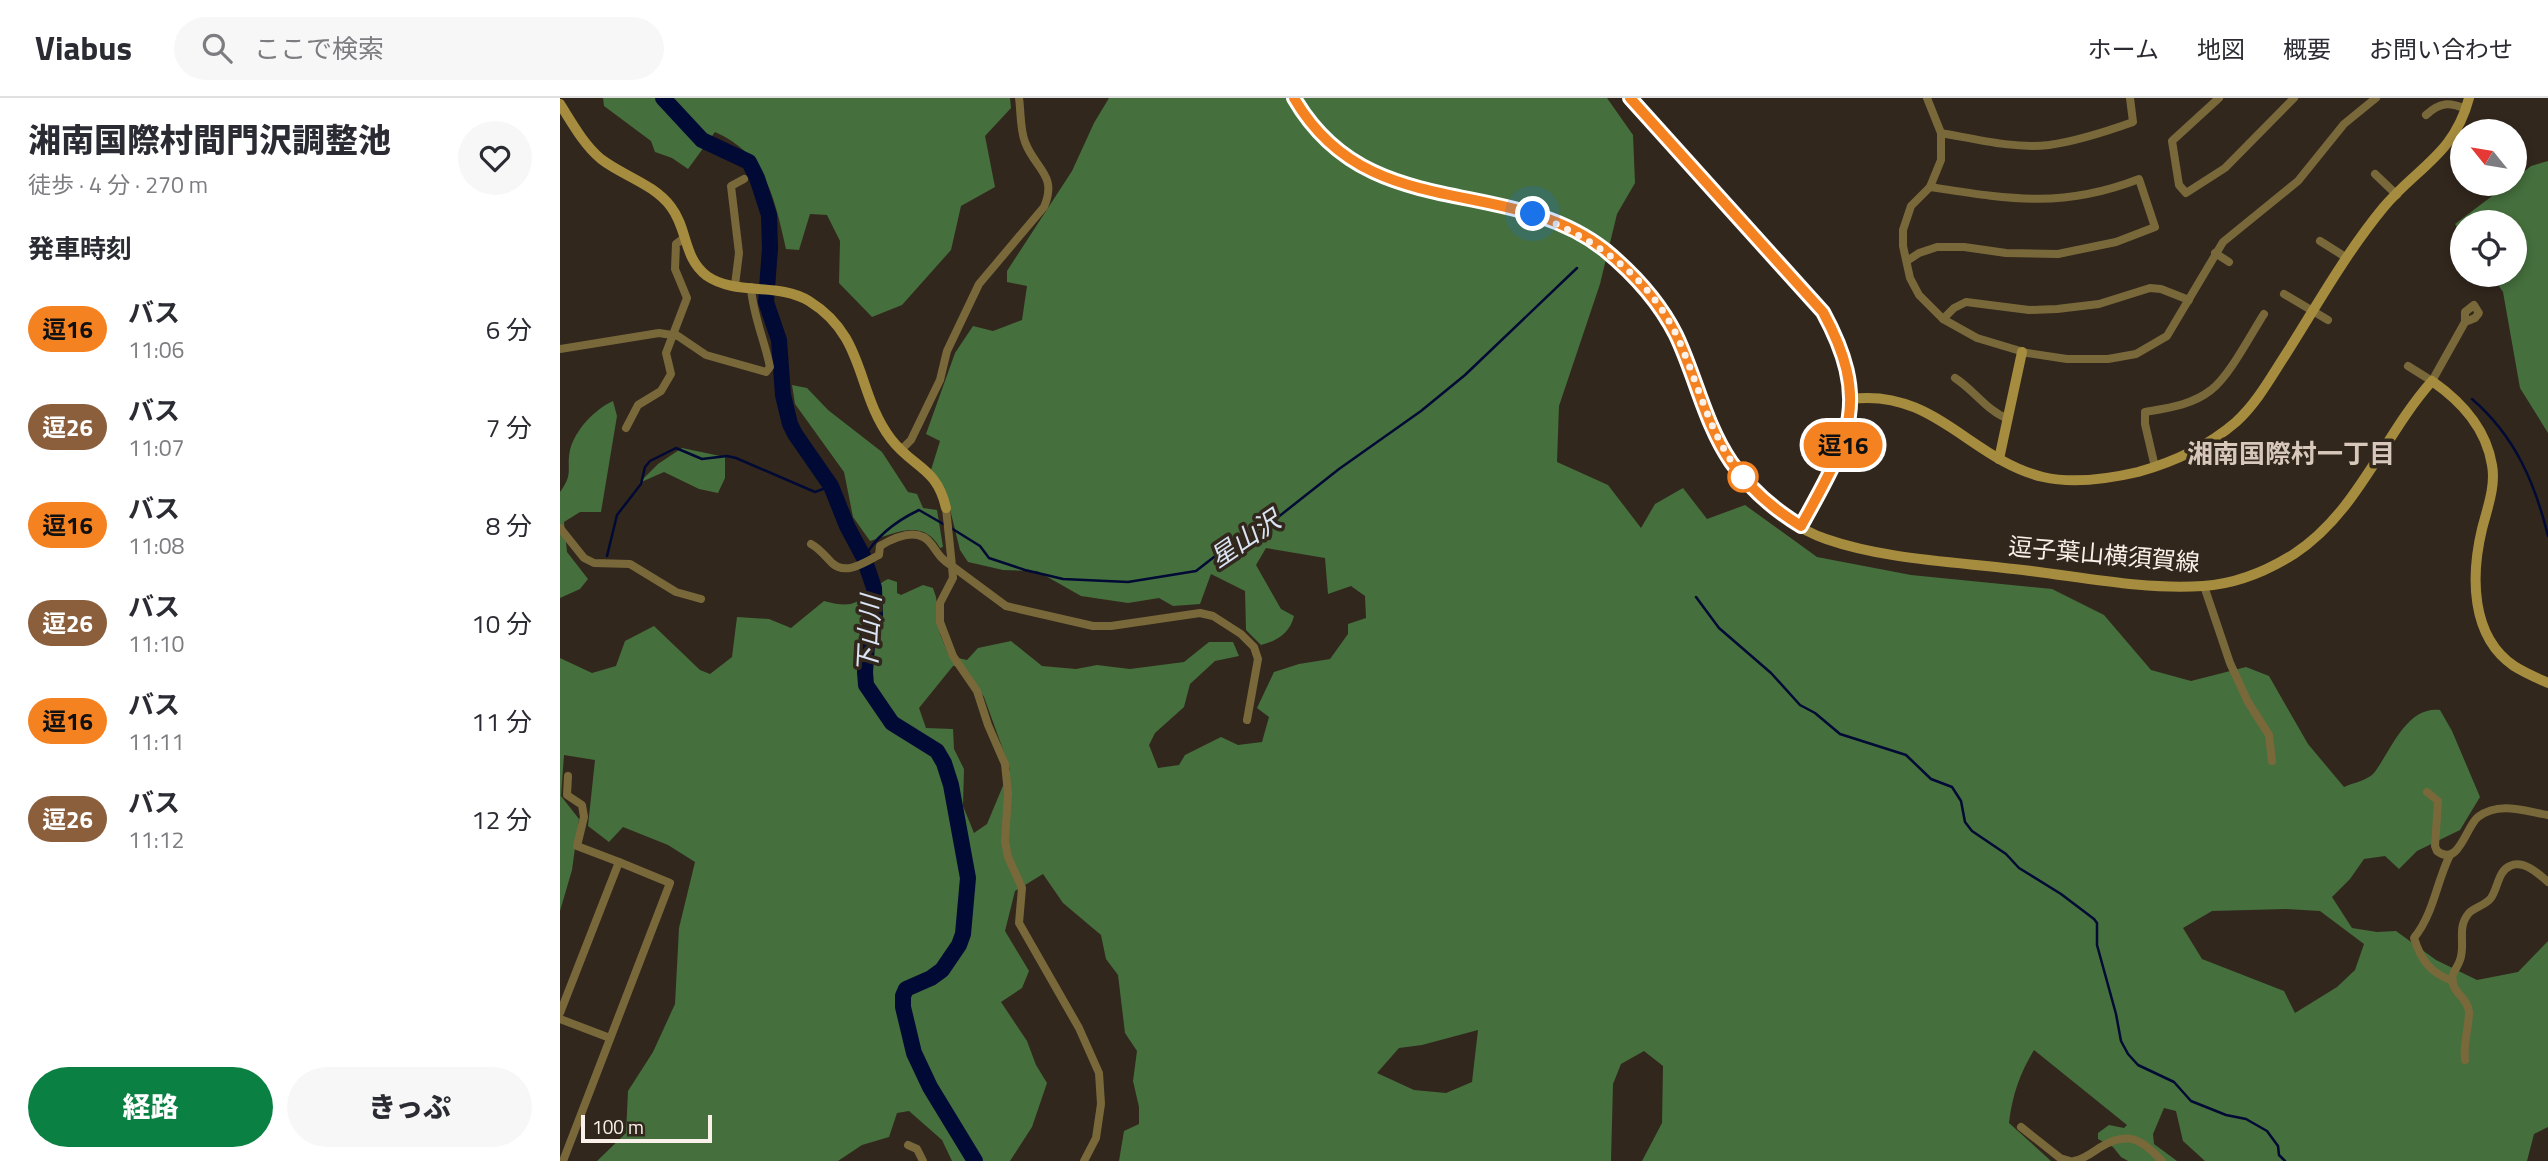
<!DOCTYPE html>
<html lang="ja">
<head>
<meta charset="utf-8">
<style>
  body { margin:0; font-family:"Titillium Web","Noto Sans JP",sans-serif; background:#f7f7f7; color:#2b2b33; height:100vh; display:flex; flex-direction:column; font-size:26px; white-space:nowrap }
  * { box-sizing:border-box; margin:0 }
  p { font-size:23px; color:#7c7c81 }
  .icon { flex:none; width:38px; height:38px; fill:none; stroke:currentColor; stroke-width:2; stroke-linecap:round; stroke-linejoin:round }
  .map { position:relative; flex:1; overflow:hidden }
  .panel { display:flex; flex-direction:column; background:#fff; width:560px }
  .panel>* { flex:none }
  .badge { padding:0 14px; border-radius:23px; font-size:24px; line-height:46px }
  .needle { width:46px; rotate:300deg }
  .controls { position:absolute; left:1890px; top:21px; display:grid; gap:14px }
  .controls a { display:grid; place-items:center; width:77px; height:77px; border-radius:50%; background:#fff; box-shadow:0 4px 10px #0003; font-size:35px }
  .scale { position:absolute; left:21px; bottom:18px; width:131px; box-sizing:border-box; padding-left:7px; border:4px solid #f9f1ea; border-top:0; font-size:19px; line-height:24px; white-space:nowrap; color:#f9f1ea; -webkit-text-stroke:5px #32271d; paint-order:stroke }
  .you { position:absolute; width:35px; height:35px; margin:-18px; border:5px solid #fff; border-radius:50%; background:#1a73e8; box-shadow:0 0 0 10px #1a73e833 }
  .map>.badge { position:absolute; translate:-50% -50%; box-shadow:0 0 0 4px #fff }
  h2 { padding:0 28px; font-size:26px; line-height:63px }
  .round { display:grid; place-items:center; flex:none; width:74px; height:74px; border-radius:37px; background:#f7f7f7 }
  .headline { display:flex; align-items:center; justify-content:space-between; height:119px; padding:0 28px }
  h1 { font-size:33px; font-weight:800; line-height:52px }
  .action { display:flex; gap:14px; margin-top:auto; padding:14px 28px }
  .action a { flex:1; height:80px; border-radius:42px; background:#0b8043; color:#fff; font-size:28px; font-weight:800; line-height:80px; text-align:center }
  .action a+a { background:#f7f7f7; color:#2b2b33 }
  ul { padding:0; list-style:none }
  li { display:flex; align-items:center; gap:21px; height:98px; padding:0 28px }
  li div { flex:1 }
  li b { display:block; font-size:26px }
  li em { font-style:normal }
  li .badge { min-width:77px; font-weight:700; text-align:center }
  header { display:flex; align-items:center; gap:42px; box-sizing:border-box; height:98px; padding:0 35px; background:#fff; border-bottom:2px solid #e1e1e2 }
  header strong { font-size:33px }
  nav { display:flex; gap:38px; margin-inline-start:auto; font-size:24px }
  .search { width:490px; height:63px; background:#f7f7f7; display:flex; align-items:center; gap:18px; box-sizing:border-box; padding:0 24px; border-radius:38px; color:#7c7c81; font-size:26px }
  main { display:flex; flex:1; min-height:0 }
  .map>svg:first-child { display:block }
  .forest { fill:#456f3d; fill-rule:evenodd }
  .lines { fill:none; stroke-linecap:round; stroke-linejoin:round }
  .stream { stroke:#000a35; stroke-width:2.5 }
  .river { stroke:#000a35; stroke-width:16 }
  .secondary-tunnel { stroke:#50453c; stroke-width:10; stroke-dasharray:10 5; stroke-linecap:butt }
  .street { stroke:#79693a; stroke-width:8 }
  .secondary { stroke:#a68c3e; stroke-width:10 }
  .line-casing { stroke:#fff; stroke-width:16 }
  .line { stroke:#f58220; stroke-width:10 }
  .walk { stroke:#f9f1ea; stroke-width:7; stroke-dasharray:0 12.6 }
  .stop-dot { fill:#fff; stroke:#f58220; stroke-width:3.5 }
  .labels { text-anchor:middle; stroke-width:7; stroke-linejoin:round; paint-order:stroke }
  .street-label { font-size:24px; fill:#f9f1ea; stroke:#32271d }
  .neighbourhood-label { font-size:26px; font-weight:bold; fill:#d7c8bb; stroke:#32271d }
  .water-label { font-size:26px; font-style:italic; fill:#dae4f4; stroke:#32271d }
</style>
</head>
<body>
<header>
<strong>Viabus</strong>
<div class="search"><svg class="icon" aria-label="search" viewBox="0 0 24 24"><circle cx="10" cy="10" r="6"/><path d="M15 15l6 6"/></svg>ここで検索</div>
<nav><a>ホーム</a><a>地図</a><a>概要</a><a>お問い合わせ</a></nav>
</header>
<main>
<section class="panel">
<div class="headline"><div><h1>湘南国際村間門沢調整池</h1><p>徒歩 · 4 分 · 270 m</p></div><a class="round"><svg class="icon" aria-label="heart" viewBox="0 0 24 24"><path d="M12 20l-8-8c-3-5 5-10 8-4 3-6 11-1 8 4z"/></svg></a></div>
<h2>発車時刻</h2>
<ul>
<li><span class="badge" style="background:#f58220;color:#111">逗16</span><div><b>バス</b><p>11:06</p></div><em>6 分</em></li>
<li><span class="badge" style="background:#8b5e3c;color:#fff">逗26</span><div><b>バス</b><p>11:07</p></div><em>7 分</em></li>
<li><span class="badge" style="background:#f58220;color:#111">逗16</span><div><b>バス</b><p>11:08</p></div><em>8 分</em></li>
<li><span class="badge" style="background:#8b5e3c;color:#fff">逗26</span><div><b>バス</b><p>11:10</p></div><em>10 分</em></li>
<li><span class="badge" style="background:#f58220;color:#111">逗16</span><div><b>バス</b><p>11:11</p></div><em>11 分</em></li>
<li><span class="badge" style="background:#8b5e3c;color:#fff">逗26</span><div><b>バス</b><p>11:12</p></div><em>12 分</em></li>
</ul>
<div class="action"><a>経路</a><a>きっぷ</a></div>
</section>
<div class="map">
<svg width="1988" height="1063" viewBox="0 0 1988 1063">
  <rect width="100%" height="100%" fill="#32271d"/>
  <!-- forest -->
  <g class="forest">
    <path d="M 43,0 L 450,0 L 451,10 L 425,38 L 435,89 L 401,108 L 391,152 L 342,207 L 312,219 L 279,185 L 280,143 L 267,117 L 250,116 L 239,152 L 226,151 C 214,100 207,57 155,34 L 128,71 L 112,60 L 95,54 L 91,43 L 44,8 Z"/>
    <path d="M 549,0 L 1047,0 L 1073,37 L 1075,85 L 1057,116 L 1040,186 L 999,308 L 997,364 L 1048,387 L 1081,430 L 1095,406 L 1123,390 L 1147,421 L 1185,407 L 1257,459 L 1351,477 L 1492,491 L 1544,517 L 1591,572 L 1631,583 L 1686,569 L 1709,578 L 1748,646 L 1784,689 C 1793,685 1808,682 1814,675 C 1831,653 1846,608 1880,612 L 1892,633 L 1920,699 L 1900,732 L 1857,753 L 1839,771 L 1825,758 L 1804,761 L 1790,781 L 1772,799 L 1792,830 L 1817,834 L 1836,833 L 1876,862 L 1917,882 L 1958,874 L 1988,843 L 1988,1029 L 1974,1036 L 1967,1063 L 1645,1063 L 1623,1043 L 1616,1013 L 1604,1010 L 1593,1036 L 1594,1046 L 1617,1063 L 1568,1063 L 1561,1059 L 1553,1049 L 1538,1041 L 1538,1035 L 1549,1027 L 1564,1030 L 1567,1027 L 1474,952 C 1460,975 1452,998 1449,1025 L 1491,1063 L 1082,1063 L 1102,1025 L 1103,968 L 1084,953 L 1061,966 L 1053,986 L 1051,1063 L 559,1063 L 564,1033 L 579,1026 L 579,1009 L 573,983 L 577,953 L 565,935 L 558,877 L 546,861 L 541,837 L 503,805 L 483,776 L 455,793 L 445,833 L 469,873 L 462,890 L 441,904 L 467,943 L 476,967 L 487,985 L 472,1029 L 450,1063 L 392,1063 L 382,1042 L 349,1013 L 337,1015 L 329,1039 L 302,1047 L 278,1063 L 37,1063 L 66,1035 L 68,993 L 93,954 L 115,906 L 119,830 L 135,764 L 108,747 L 63,729 L 49,744 L 28,728 L 35,662 L 4,657 L 1,698 L 19,721 L 12,772 L 0,813 L 0,560 L 32,575 L 56,568 L 65,543 L 94,528 L 140,572 L 150,576 L 172,559 L 177,519 L 209,521 L 231,530 L 264,503 C 303,514 298,497 328,481 L 337,484 L 337,495 L 341,497 L 363,487 L 373,490 L 376,499 L 380,536 L 389,558 L 407,562 L 418,550 L 451,543 L 482,568 L 516,571 L 537,567 L 570,571 L 624,564 L 649,544 L 673,544 L 679,558 L 655,563 L 630,586 L 624,609 L 595,635 L 589,647 L 598,670 L 619,667 L 625,657 L 661,639 L 678,647 L 702,644 L 709,619 L 697,610 L 714,574 L 739,566 L 770,561 L 788,536 L 788,526 L 806,520 L 805,498 L 791,488 L 768,496 L 765,460 L 706,450 L 696,467 L 721,511 L 734,518 C 730,535 717,543 701,547 L 686,532 L 685,493 L 651,476 L 640,506 L 613,508 L 599,500 L 568,505 L 521,498 L 477,473 L 443,472 L 408,464 L 400,452 L 386,395 L 371,372 L 380,343 L 366,336 L 395,255 L 413,228 L 433,233 L 462,222 L 467,188 L 447,184 L 447,173 L 512,73 L 534,25 ZM 393,568 L 405,569 L 424,599 L 450,671 L 427,726 L 414,735 L 403,708 L 404,671 L 394,651 L 393,631 L 366,630 L 359,610 ZM 1726,811 L 1760,813 L 1804,846 L 1795,872 L 1777,889 L 1735,915 L 1724,893 L 1642,861 L 1623,830 L 1652,813 ZM 918,932 L 912,984 L 886,995 L 854,992 L 817,975 L 839,950 L 862,947 Z"/>
    <polygon points="1988,63 1988,335 1960,290 1943,194 1931,177 1955,177 1955,124 1902,124 1902,136 1895,126 1948,86 1955,86 1955,81 1971,68"/>
    <path d="M 232,287 L 247,290 L 268,312 L 322,354 L 348,394 L 357,396 L 363,410 L 377,412 L 383,449 L 380,450 C 363,420 337,435 310,443 L 293,419 L 284,374 L 235,306 Z"/>
    <path d="M 53,303 L 57,318 L 41,414 L 20,414 L 4,424 L 7,454 L 28,481 L 20,491 L 0,500 L 0,394 C 14,375 6,372 10,352 C 15,332 35,311 53,303 Z"/>
    <polygon points="122,350 165,359 165,380 158,395 139,391 104,374 79,385 98,366"/>
  </g>
  <g class="lines">
    <!-- stream -->
    <g class="stream">
      <path d="M 1912,301 C 1955,338 1975,385 1988,438"/>
      <polyline points="391,430 420,448 429,460 465,472 503,481 568,484 636,473 654,459 684,446 779,371 861,313 905,277 1017,170"/>
      <polyline points="47,458 57,417 81,386 85,369 90,363 116,350 142,361 167,358 176,360 255,394 271,388"/>
      <path d="M 304,460 C 316,438 336,423 359,412 L 385,427"/>
      <polyline points="1136,499 1159,530 1211,575 1240,607 1255,615 1280,636 1346,657 1371,681 1392,689 1401,703 1405,724 1412,733 1446,756 1459,770 1501,796 1534,821 1537,825 1537,847 1556,916 1561,943 1568,956 1578,967 1614,984 1631,1003 1666,1017 1686,1021 1707,1033 1718,1048 1719,1057 1725,1063"/>
    </g>
    <!-- river -->
    <polyline class="river" points="103,0 142,42 189,64 197,80 209,117 210,150 206,204 219,242 223,297 230,326 235,336 271,388 287,428 304,460 314,490 315,518 308,534 305,574 306,587 332,625 377,653 384,665 391,687 408,780 403,836 399,847 382,872 371,880 346,891 343,898 343,909 354,955 370,989 415,1063"/>
    <!-- secondary-tunnel -->
    <path class="secondary-tunnel" d="M 734,0 C 779,77 847,89 927,107"/>
    <!-- street -->
    <g class="street">
      <polyline points="1367,0 1381,35 1381,62 1370,89 1351,108 1343,132 1343,148 1350,180 1359,197 1383,221 1417,240 1467,255 1507,261 1548,261 1576,256 1607,238 1663,144 1738,83 1784,26 1816,0"/>
      <polyline points="1659,0 1612,43 1619,87 1626,95 1665,70 1734,0"/>
      <path d="M 1866,17 C 1880,4 1889,4 1906,11"/>
      <path d="M 1381,35 C 1415,41 1454,51 1489,47 C 1518,43 1545,34 1573,24 L 1570,0"/>
      <polyline points="1815,76 1837,97"/>
      <polyline points="1760,143 1787,160"/>
      <polyline points="1655,155 1669,164"/>
      <path d="M 1347,163 L 1359,155 L 1377,149 L 1404,149 L 1446,155 L 1498,156 L 1556,144 L 1595,129 L 1579,81 C 1502,111 1448,101 1370,89"/>
      <polyline points="175,187 179,155 171,88 184,81"/>
      <polyline points="1724,196 1768,222"/>
      <polyline points="1383,221 1394,210 1406,204 1469,212 1497,211 1539,206 1590,190 1601,191 1629,202"/>
      <path d="M 0,251 L 99,235 L 118,238 L 146,257 L 206,274 L 210,269 C 205,244 192,214 191,189"/>
      <polyline points="1848,268 1872,283 1905,224 1905,214 1914,207 1919,215 1915,220 1905,224"/>
      <path d="M 1395,280 C 1414,292 1427,313 1448,321"/>
      <polyline points="66,330 78,307 101,293 111,276 106,255 127,200 115,171 116,146 124,140"/>
      <path d="M 341,352 L 351,342 L 380,282 L 387,253 L 419,186 L 484,109 C 498,77 475,71 465,44 C 460,31 461,14 459,0"/>
      <path d="M 1595,369 L 1585,326 L 1585,314 C 1608,310 1632,307 1651,292 C 1669,279 1691,236 1704,216"/>
      <polyline points="386,410 392,468 446,508 533,528 551,528 640,515 653,518 681,536 694,549 698,561 687,622"/>
      <polyline points="0,430 24,460 34,465 70,466 116,494 141,501"/>
      <path d="M 251,446 C 260,451 264,457 272,465 C 286,478 305,464 319,457 L 320,448 C 335,439 359,428 372,447 C 379,457 382,462 392,468 L 393,480 L 380,505 L 380,524 L 393,558 L 417,593 L 428,627 L 445,666 L 448,695 L 445,743 L 448,759 L 462,790 L 459,825 L 519,930 L 539,975 L 541,1006 L 536,1040 L 524,1063"/>
      <polyline points="1644,488 1670,565 1688,604 1709,637 1712,663"/>
      <polyline points="8,678 7,697 22,707 24,719 17,748 59,764"/>
      <path d="M 1867,694 L 1878,703 L 1875,748 L 1877,753 C 1899,770 1906,728 1918,719 C 1939,703 1964,713 1988,717"/>
      <path d="M 1890,757 C 1876,785 1874,815 1854,840 C 1861,862 1870,875 1893,883"/>
      <polyline points="0,915 59,764 110,785 3,1063"/>
      <polyline points="0,921 50,940"/>
      <path d="M 1905,962 C 1903,944 1909,930 1909,914 C 1908,900 1893,895 1892,882 C 1892,874 1898,869 1900,862 C 1906,846 1896,830 1909,815 C 1915,809 1926,807 1931,800 C 1938,790 1938,773 1950,768 C 1963,761 1979,776 1988,784"/>
      <polyline points="1461,1029 1500,1060 1510,1063"/>
      <polyline points="348,1047 357,1051 363,1063"/>
      <path d="M 1514,1063 C 1524,1061 1530,1056 1539,1050 C 1567,1032 1582,1041 1602,1063"/>
    </g>
    <!-- secondary -->
    <g class="secondary">
      <path d="M 1070,0 L 1263,214 C 1313,307 1287,344 1241,428"/>
      <path d="M 0,6 C 12,25 24,47 41,61 C 63,78 94,86 111,109 C 128,131 123,160 147,178 C 176,198 218,184 249,203 C 307,239 295,293 331,341 C 353,370 377,369 386,410"/>
      <path d="M 927,107 C 942,109 959,111 974,116 C 1035,137 1090,181 1117,239 C 1140,291 1152,348 1191,390 C 1211,411 1239,432 1266,441 C 1326,462 1399,464 1463,472 C 1522,479 1584,492 1643,488 C 1675,486 1707,473 1734,456 C 1798,414 1823,338 1872,283 C 1902,304 1926,330 1932,367 C 1936,388 1927,411 1922,431 C 1911,477 1910,538 1954,568 C 1965,575 1977,580 1988,585"/>
      <path d="M 1291,301 C 1374,290 1411,362 1483,379 C 1513,386 1548,381 1578,374 C 1614,364 1647,349 1676,324 C 1697,305 1711,279 1726,256 C 1757,207 1786,155 1823,110 C 1857,69 1894,57 1909,0"/>
      <polyline points="1439,361 1462,254"/>
    </g>
  </g>
  <g class="lines">
    <!-- line casing -->
    <g class="line-casing">
      <path id="line" d="M 734,0 C 808,128 947,75 1045,152 C 1074,176 1099,203 1116,237 C 1136,279 1145,326 1171,364 C 1190,391 1213,411 1241,428 C 1287,344 1313,306 1263,214 L 1070,0"/>
    </g>
    <!-- line -->
    <use href="#line" class="line"/>
    <!-- walk -->
    <path class="walk" d="M 973,116 C 1034,140 1088,177 1117,238 C 1139,286 1149,338 1183,379"/>
  </g>
  <!-- markers -->
  <circle class="stop-dot" cx="1183" cy="379" r="14"/>
  <g class="labels">
    <!-- street labels -->
    <g class="street-label">
      <text transform="translate(1544 457) rotate(5)" y="8">逗子葉山横須賀線</text>
    </g>
    <!-- neighbourhood labels -->
    <g class="neighbourhood-label">
      <text x="1731" y="365">湘南国際村一丁目</text>
    </g>
    <!-- water labels -->
    <g class="water-label">
      <text transform="translate(685 441) rotate(-34)" y="9">星山沢</text>
      <text transform="translate(309 536) rotate(-87)" y="9">下山川</text>
    </g>
  </g>
</svg>
<div class="controls">
<a><svg class="needle" viewBox="-14 -14 28 28"><path d="M0-13l5 13h-10z" fill="#e53935"/><path d="M0 13l5-13h-10z" fill="#7c7c81"/></svg></a>
<a><svg class="icon" aria-label="locate" viewBox="0 0 24 24"><circle cx="12" cy="12" r="6"/><path d="M12 2v4M12 18v4M2 12h4M18 12h4"/></svg></a>
</div>
<div class="scale">100 m</div>
<div class="you" style="left:973px;top:116px"></div>
<b class="badge" style="left:1283px;top:347px;background:#f58220;color:#111">逗16</b>
</div>
</main>
</body>
</html>
